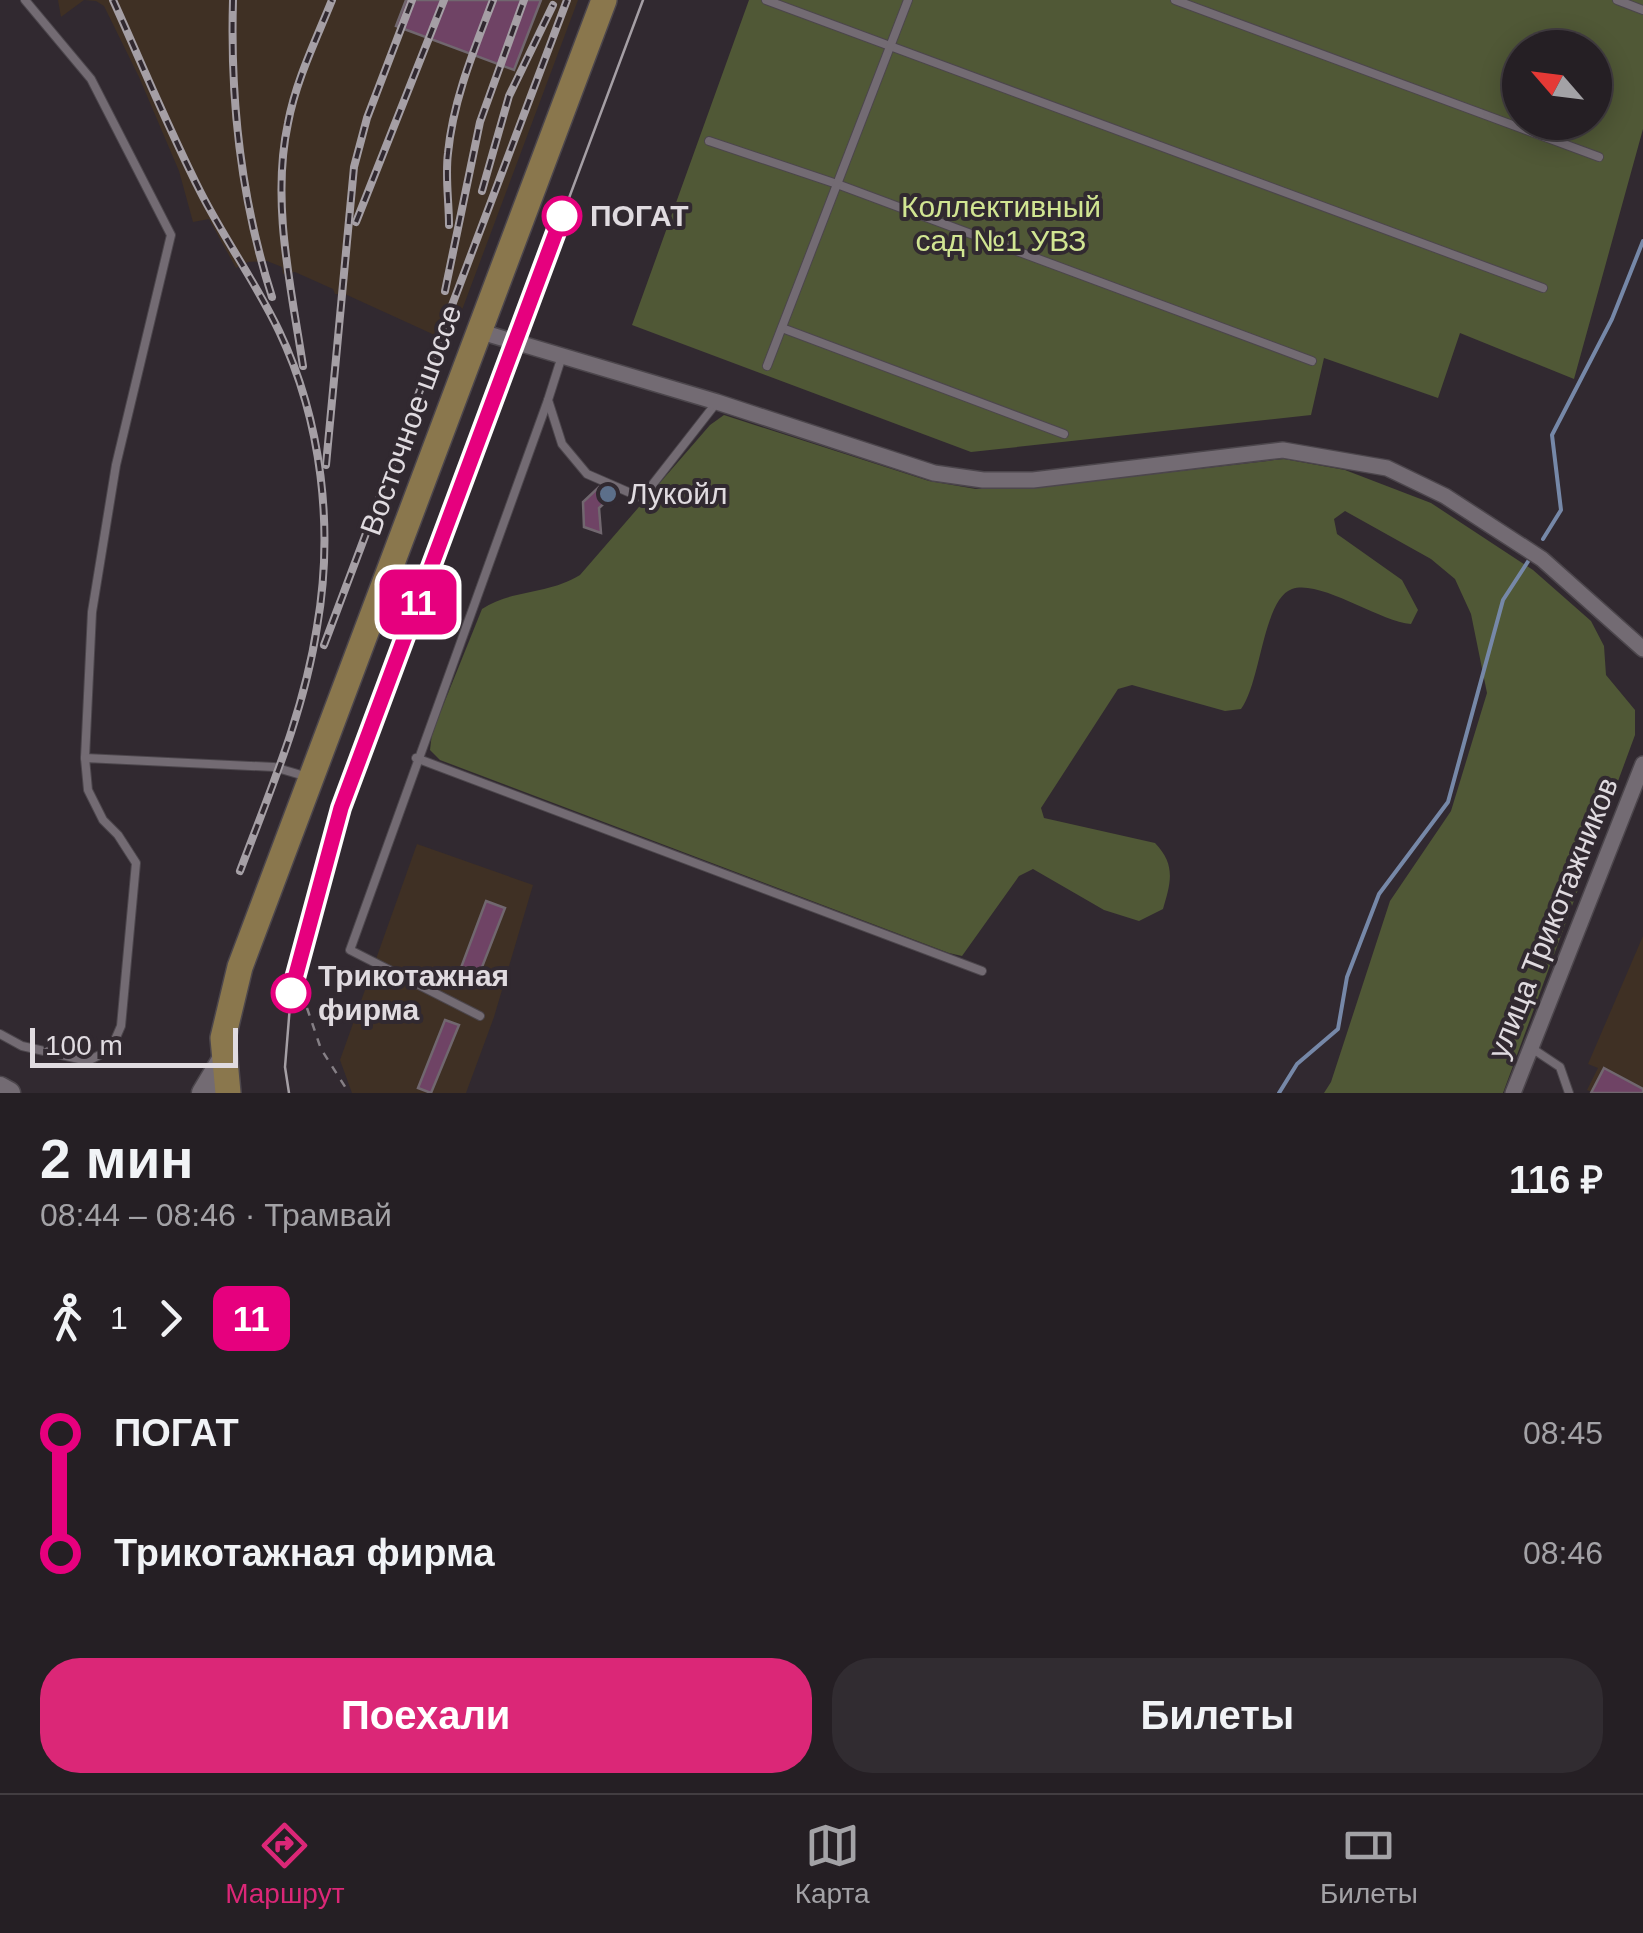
<!DOCTYPE html>
<html lang="ru">
<head>
<meta charset="utf-8">
<style>
  body { margin:0; font-family:Arial,sans-serif; background:#312c31; color:#f1f3f6; height:100vh; display:flex; flex-direction:column; font-size:38px; white-space:nowrap }
  * { box-sizing:border-box; margin:0 }
  p { font-size:32px; color:#a3a2a6 }
  .icon { flex:none; width:55px; height:55px; fill:none; stroke:currentColor; stroke-width:2; stroke-linecap:round; stroke-linejoin:round }
  .map { position:relative; height:1093px; overflow:hidden }
  .drawer { display:flex; flex-direction:column; background:#251f24; flex:1 }
  .drawer>* { flex:none }
  .badge { padding:0 20px; border-radius:15px; font-size:35px; line-height:65px }
  .needle { width:65px; rotate:298deg }
  .fabs { position:absolute; left:1502px; top:30px; display:grid; gap:20px }
  .fabs a { display:grid; place-items:center; width:110px; height:110px; border-radius:50%; background:#251f24; box-shadow:0 5px 25px #0003,0 0 0 2px #423d41; font-size:50px }
  .scale { position:absolute; left:30px; bottom:25px; width:208px; box-sizing:border-box; padding-left:10px; border:5px solid #e0dbe0; border-top:0; font-size:28px; line-height:35px; white-space:nowrap; color:#e0dbe0; -webkit-text-stroke:8px #312930; paint-order:stroke }
  .map>.badge { position:absolute; translate:-50% -50%; box-shadow:0 0 0 5px #fff }
  .legs { display:flex; align-items:center; gap:15px; height:110px; padding:0 40px; font-size:32px }
  .legs p { margin-inline-start:auto }
  .summary { display:flex; align-items:center; justify-content:space-between; height:170px; padding:0 40px }
  h1 { font-size:55px; font-weight:800; line-height:75px }
  .button { display:flex; gap:20px; margin-top:auto; padding:20px 40px }
  .button a { flex:1; height:115px; border-radius:40px; background:#db2777; color:#fff; font-size:40px; font-weight:800; line-height:115px; text-align:center }
  .button a+a { background:#312c31; color:#f1f3f6 }
  ul { padding:0 40px; list-style:none }
  li { display:flex; align-items:center; gap:35px; height:120px; font-size:38px }
  li i { display:grid; place-items:center; width:15px; height:100%; margin:0 12px; background:currentColor }
  li i::after { content:''; width:25px; height:25px; margin:-12px; border:8px solid; border-radius:50%; background:#251f24 }
  li p { margin-inline-start:auto }
  li:first-child i { background:linear-gradient(#0000 50%,currentColor 0) }
  li:last-child i { background:linear-gradient(currentColor 50%,#0000 0) }
  .menu { display:flex; justify-content:space-around; align-items:center; height:140px; border-top:2px solid #423d41; background:#251f24; font-size:28px; color:#a3a2a6 }
  .menu a { display:grid; justify-items:center; gap:5px }
  .menu .current { color:#db2777 }
  .map>svg:first-child { display:block }
  .industrial { fill:#3f3024 }
  .green { fill:#505836; fill-rule:evenodd }
  .lines { fill:none; stroke-linecap:round; stroke-linejoin:round }
  .stream { stroke:#7688a8; stroke-width:4 }
  .building { fill:#6f4365; stroke:#71676f; stroke-width:2.5 }
  .lane-casing { stroke:#4c464c; stroke-width:10 }
  .street-casing { stroke:#4c464c; stroke-width:18 }
  .secondary-casing { stroke:#4c464c; stroke-width:25 }
  .primary-casing { stroke:#4c464c; stroke-width:28 }
  .path { stroke:#857f85; stroke-width:2.5; stroke-dasharray:8 8; stroke-linecap:butt }
  .lane { stroke:#736b73; stroke-width:8 }
  .street { stroke:#736b73; stroke-width:15 }
  .secondary { stroke:#736b73; stroke-width:22 }
  .primary { stroke:#8a774d; stroke-width:25 }
  .tram { stroke:#a59fa5; stroke-width:2.5 }
  .rail-casing { stroke:#a59fa5; stroke-width:8 }
  .rail { stroke:#312930; stroke-width:4; stroke-dasharray:11; stroke-linecap:butt }
  .line-1-casing { stroke:#fff; stroke-width:22 }
  .line-1 { stroke:#e6007e; stroke-width:15 }
  .stop-1-dot { fill:#fff; stroke:#e6007e; stroke-width:5 }
  .service-dot { fill:#5c6f8a; stroke:#312930; stroke-width:4 }
  .labels { text-anchor:middle; stroke-width:8; stroke-linejoin:round; paint-order:stroke }
  .park-label { font-size:30px; fill:#d1e592; stroke:#312930 }
  .stop-label { font-size:30px; font-weight:bold; fill:#e0dbe0; stroke:#312930; text-anchor:start }
  .street-label { font-size:30px; fill:#e0dbe0; stroke:#312930 }
  .poi-label { font-size:30px; fill:#e0dbe0; stroke:#312930; text-anchor:start }
</style>
</head>
<body>
<div class="map">
<svg width="1643" height="1093" viewBox="0 0 1643 1093">
  <rect width="100%" height="100%" fill="#312930"/>
  <!-- industrial -->
  <g class="industrial">
    <polygon points="58,0 578,0 450,342 347,295 335,294 333,289 295,272 283,274 282,267 267,261 248,262 236,268 209,219 193,222 179,171 139,77 104,6 96,1 84,0 61,17"/>
    <polygon points="417,844 533,885 494,1017 466,1093 352,1093 340,1060"/>
    <polygon points="1643,936 1643,1093 1594,1093 1587,1090 1598,1068 1588,1064"/>
  </g>
  <!-- green -->
  <g class="green">
    <path d="M 749,0 L 1643,0 L 1643,129 L 1574,379 L 1460,333 L 1438,398 L 1324,358 L 1311,415 L 971,452 L 632,325 ZM 1520,48 L 1595,48 L 1595,122 L 1520,122 Z"/>
    <path d="M 724,415 L 929,481 L 976,489 L 1031,488 L 1284,459 L 1345,470 L 1431,503 L 1533,570 L 1591,621 L 1604,646 L 1606,675 L 1635,710 L 1635,735 L 1503,1093 L 1324,1093 L 1331,1082 L 1390,901 L 1451,811 L 1487,693 L 1471,614 L 1455,579 L 1431,559 L 1345,511 L 1334,519 L 1337,534 L 1402,580 L 1418,610 L 1411,624 C 1378,621 1320,579 1292,589 C 1263,599 1261,682 1241,709 L 1225,711 L 1132,685 L 1118,689 L 1041,808 L 1044,818 L 1155,843 C 1176,865 1171,882 1163,909 L 1139,921 L 1104,910 L 1033,869 L 1019,876 L 962,956 L 949,953 L 440,760 L 430,750 L 432,733 L 482,609 C 512,589 548,595 580,575 L 710,425 Z"/>
  </g>
  <g class="lines">
    <!-- stream -->
    <g class="stream">
      <polyline points="1543,539 1561,510 1552,435 1612,319 1643,241"/>
      <polyline points="1279,1093 1297,1064 1338,1029 1347,977 1379,894 1448,802 1503,600 1529,560"/>
    </g>
  </g>
  <!-- building -->
  <g class="building">
    <polygon points="406,0 541,0 514,70 396,26"/>
    <polygon points="599,487 614,494 599,508 601,533 584,527 583,502"/>
    <polygon points="486,901 505,908 477,980 459,973"/>
    <polygon points="445,1020 459,1025 431,1093 418,1088"/>
    <polygon points="1604,1068 1643,1089 1643,1093 1591,1093"/>
  </g>
  <g class="lines">
    <!-- lane casing -->
    <g class="lane-casing">
      <g id="lane">
        <polyline points="25,0 91,79 171,235 116,465 92,612 85,758"/>
        <polyline points="766,0 1543,288"/>
        <polyline points="1175,0 1599,157"/>
        <polyline points="1617,0 1643,10"/>
        <polyline points="709,141 837,184 1312,361"/>
        <polyline points="782,328 1064,434"/>
        <polyline points="562,356 548,400 562,444 587,474 642,498 717,402"/>
        <polyline points="767,366 908,0"/>
        <polyline points="416,758 982,971"/>
        <polyline points="480,1016 350,950 548,400"/>
        <polyline points="0,1034 22,1046 88,1061 111,1049 121,1026 136,863 118,835 103,820 88,790 85,758 274,767 308,777"/>
        <polyline points="1530,1047 1560,1067 1569,1093"/>
      </g>
    </g>
    <!-- street casing -->
    <g class="street-casing">
      <g id="street">
        <polyline points="478,331 717,402 934,473 983,480 1033,480 1283,450 1387,468 1445,496 1542,559 1643,649"/>
        <polyline points="1513,1093 1643,764"/>
      </g>
    </g>
    <!-- secondary casing -->
    <g class="secondary-casing">
      <g id="secondary">
        <polyline points="0,1088 9,1093"/>
        <polyline points="203,1093 224,1058"/>
      </g>
    </g>
    <!-- primary casing -->
    <g class="primary-casing">
      <polyline id="primary" points="228,1093 223,1038 240,967 604,0"/>
    </g>
    <!-- path -->
    <polyline class="path" points="307,1008 321,1049 349,1093"/>
    <!-- lane -->
    <use href="#lane" class="lane"/>
    <!-- street -->
    <use href="#street" class="street"/>
    <!-- secondary -->
    <use href="#secondary" class="secondary"/>
    <!-- primary -->
    <use href="#primary" class="primary"/>
    <!-- tram -->
    <polyline class="tram" points="289,1093 285,1067 291,993 341,808 643,0"/>
    <!-- rail casing -->
    <g class="rail-casing">
      <g id="rail">
        <path d="M 113,0 C 142,64 169,130 201,193 C 225,240 256,283 279,331 C 322,421 334,529 317,627 C 304,712 270,791 240,871"/>
        <path d="M 233,0 C 230,102 241,200 272,297"/>
        <polyline points="482,191 509,96 553,5"/>
        <polyline points="356,222 444,0"/>
        <path d="M 449,225 C 449,201 445,177 448,153 C 453,100 474,50 493,0"/>
        <polyline points="445,291 480,122 524,0"/>
        <path d="M 303,366 C 291,287 271,202 288,123 C 296,80 316,40 332,0"/>
        <polyline points="326,465 354,167 367,118 412,0"/>
        <polyline points="324,645 567,0"/>
      </g>
    </g>
    <!-- rail -->
    <use href="#rail" class="rail"/>
  </g>
  <g class="lines">
    <!-- line-1 casing -->
    <g class="line-1-casing">
      <polyline id="line-1" points="291,993 341,808 562,216"/>
    </g>
    <!-- line-1 -->
    <use href="#line-1" class="line-1"/>
  </g>
  <!-- markers -->
  <g class="stop-1-dot">
    <circle cx="562" cy="216" r="18"/>
    <circle cx="291" cy="993" r="18"/>
  </g>
  <circle class="service-dot" cx="608" cy="494" r="10"/>
  <g class="labels">
    <!-- park labels -->
    <g class="park-label">
      <text x="1001" y="217">Коллективный<tspan x="1001" dy="34">сад №1 УВЗ</tspan></text>
    </g>
    <!-- stop labels -->
    <g class="stop-label">
      <text x="590" y="226">ПОГАТ</text>
      <text x="318" y="986">Трикотажная<tspan x="318" dy="34">фирма</tspan></text>
    </g>
    <!-- street labels -->
    <g class="street-label">
      <text transform="translate(411 420) rotate(-70)" y="10">Восточное шоссе</text>
      <text transform="translate(1553 918) rotate(-68)" y="10">улица Трикотажников</text>
    </g>
    <!-- poi labels -->
    <g class="poi-label">
      <text x="628" y="504">Лукойл</text>
    </g>
  </g>
</svg>
<div class="fabs">
<a><svg class="needle" viewBox="-14 -14 28 28"><path d="M0-13l5 13h-10z" fill="#e53935"/><path d="M0 13l5-13h-10z" fill="#a3a2a6"/></svg></a>
</div>
<div class="scale">100 m</div>
<b class="badge" style="left:418px;top:602px;background:#e6007e;color:#fff">11</b>
</div>
<section class="drawer">
<div class="summary"><div><h1>2 мин</h1><p>08:44 – 08:46 · Трамвай</p></div><b>116 ₽</b></div>
<div class="legs"><svg class="icon" aria-label="walk" viewBox="0 0 24 24"><circle cx="13" cy="4" r="2"/><path d="M13 8l-2 6 4 7M11 14l-3 7M7 12l3-4h3l4 4"/></svg>1<svg class="icon" aria-label="forward" viewBox="0 0 24 24"><path d="M9 5l7 7-7 7"/></svg><b class="badge" style="background:#e6007e;color:#fff">11</b></div>
<ul>
<li><i style="color:#e6007e"></i><b>ПОГАТ</b><p>08:45</p></li>
<li><i style="color:#e6007e"></i><b>Трикотажная фирма</b><p>08:46</p></li>
</ul>
<div class="button"><a>Поехали</a><a>Билеты</a></div>
</section>
<nav class="menu">
<a class="current"><svg class="icon" aria-label="directions" viewBox="0 0 24 24"><path d="M12 3l9 9-9 9-9-9zM9 14v-3h6M13 9l2 2-2 2"/></svg>Маршрут</a>
<a><svg class="icon" aria-label="map" viewBox="0 0 24 24"><path d="M3 6l6-2 6 2 6-2v14l-6 2-6-2-6 2zM9 4v14M15 6v14"/></svg>Карта</a>
<a><svg class="icon" aria-label="tickets" viewBox="0 0 24 24"><path d="M3 7h18v10H3zM15 7v10"/></svg>Билеты</a>
</nav>
</body>
</html>
